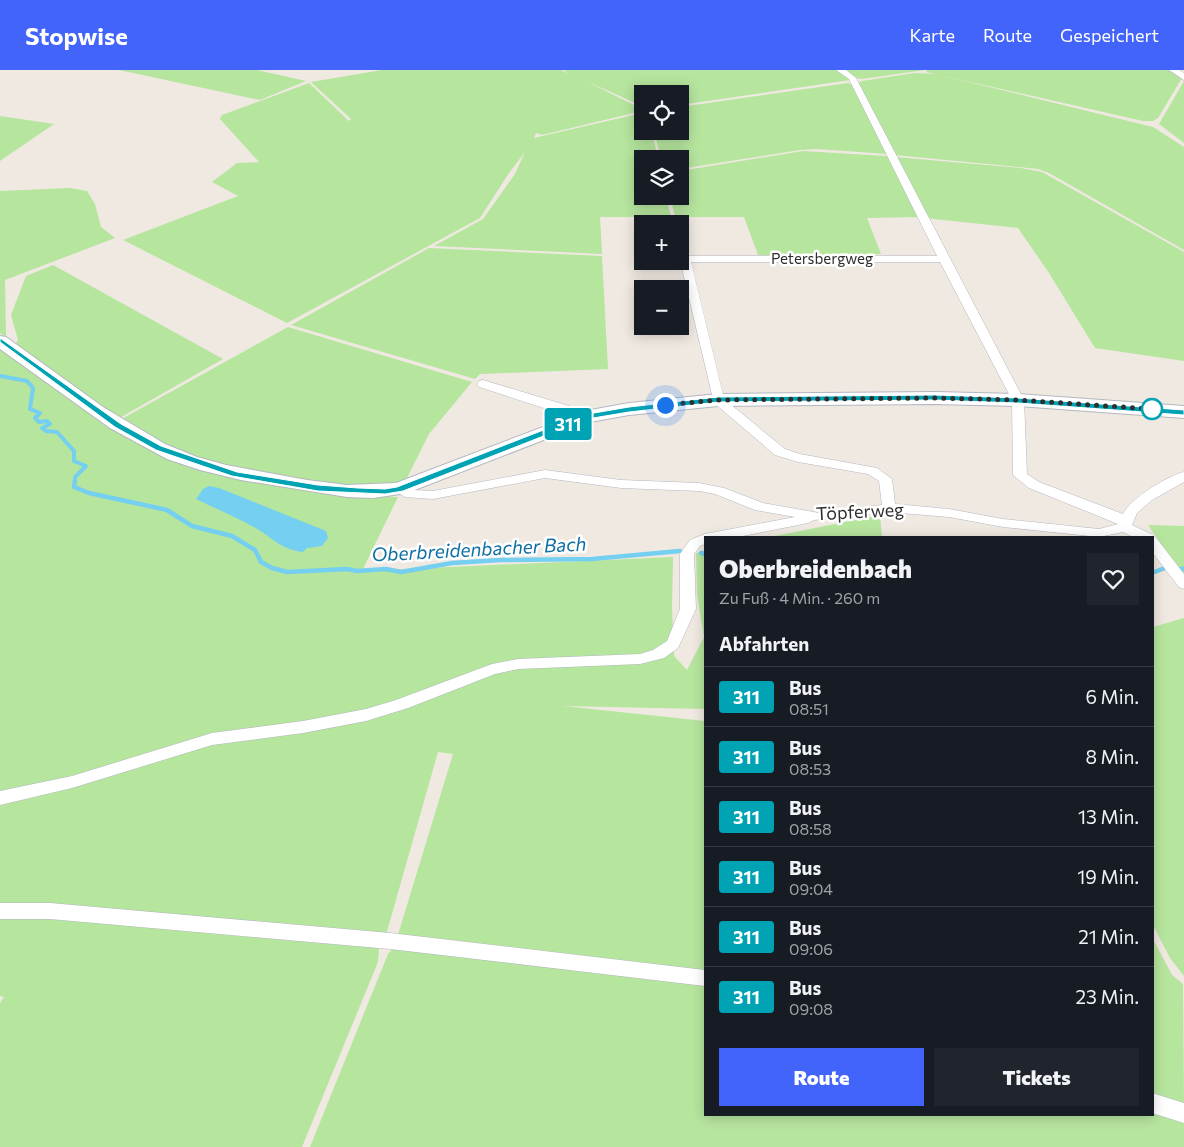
<!DOCTYPE html>
<html lang="de">
<head>
<meta charset="utf-8">
<style>
  body { margin:0; font-family:Commissioner,sans-serif; background:#20242c; color:#f1f3f6; height:100vh; display:flex; flex-direction:column; font-size:19px; white-space:nowrap }
  * { box-sizing:border-box; margin:0 }
  p { font-size:16px; color:#9ea1a6 }
  .icon { flex:none; width:28px; height:28px; fill:none; stroke:currentColor; stroke-width:2; stroke-linecap:round; stroke-linejoin:round }
  .map { position:relative; flex:1; overflow:hidden }
  .details { position:absolute; left:704px; top:466px; width:450px; height:580px; display:flex; flex-direction:column; background:#171b24; border-radius:0px; box-shadow:0 2px 12px #0003 }
  .details>* { flex:none }
  .badge { padding:0 10px; border-radius:4px; font-size:18px; line-height:32px }
  .tools { position:absolute; left:634px; top:15px; display:grid; gap:10px }
  .tools a { display:grid; place-items:center; width:55px; height:55px; border-radius:0px; background:#171b24; box-shadow:0 2px 12px #0003; font-size:25px }
  .you { position:absolute; width:25px; height:25px; margin:-12px; border:4px solid #fff; border-radius:50%; background:#1a73e8; box-shadow:0 0 0 8px #1a73e833 }
  .map>.badge { position:absolute; translate:-50% -50%; box-shadow:0 0 0 2px #fff }
  h2 { padding:0 15px; font-size:19px; line-height:45px }
  .round { display:grid; place-items:center; flex:none; width:52px; height:52px; border-radius:0px; background:#20242c }
  .summary { display:flex; align-items:center; justify-content:space-between; height:85px; padding:0 15px }
  h1 { font-size:24px; font-weight:800; line-height:38px }
  .button { display:flex; gap:10px; margin-top:auto; padding:10px 15px }
  .button a { flex:1; height:58px; border-radius:0px; background:#4264fb; color:#fff; font-size:20px; font-weight:800; line-height:58px; text-align:center }
  .button a+a { background:#20242c; color:#f1f3f6 }
  ul { padding:0; list-style:none }
  li { display:flex; align-items:center; gap:15px; height:60px; padding:0 15px; border-top:1px solid #363941 }
  li div { flex:1 }
  li b { display:block; font-size:19px }
  li em { font-style:normal }
  li .badge { min-width:55px; font-weight:700; text-align:center }
  header { display:flex; align-items:center; gap:30px; box-sizing:border-box; height:70px; padding:0 25px; background:#4264fb; color:#fff }
  header strong { font-size:24px }
  nav { display:flex; gap:28px; margin-inline-start:auto; font-size:18px }
  .map>svg:first-child { display:block }
  .green { fill:#b6e59e }
  .water { fill:#75cff0 }
  .lines { fill:none; stroke-linecap:round; stroke-linejoin:round }
  .stream-far1 { stroke:#75cff0; stroke-width:4 }
  .stream { stroke:#75cff0; stroke-width:4.5 }
  .street-casing { stroke:#b4b7c1; stroke-width:1 }
  .secondary-casing { stroke:#b4b7c1; stroke-width:2 }
  .street { fill:#fff; fill-rule:evenodd }
  .secondary { fill:#fff; fill-rule:evenodd }
  .line { fill:#00a3b4; stroke:#fff }
  .walk { stroke:#2e2e2e; stroke-width:5; stroke-dasharray:0 9 }
  .stop-dot { fill:#fff; stroke:#00a3b4; stroke-width:2.5 }
  .labels { text-anchor:middle; stroke-width:5; stroke-linejoin:round; paint-order:stroke }
  .far-street-label { font-size:15px; fill:#2e2e2e; stroke:#fff }
  .street-label { font-size:18px; fill:#2e2e2e; stroke:#fff }
  .water-label { font-size:19px; font-style:italic; fill:#0d6fa3; stroke:#fff }
</style>
</head>
<body>
<header>
<strong>Stopwise</strong>
<nav><a>Karte</a><a>Route</a><a>Gespeichert</a></nav>
</header>
<div class="map">
<svg width="1184" height="1077" viewBox="0 0 1184 1077">
  <rect width="100%" height="100%" fill="#efe9e1"/>
  <!-- green -->
  <g class="green">
    <polygon points="119,0 257,0 306,11 260,30"/>
    <polygon points="382,0 561,0 570,4 564,0 838,0 850,10 680,35 680,24 642,24 642,36 586,11 642,39 642,41 542,65 536,63 534,68 642,43 642,61 652,61 658,89 642,89 642,126 666,126 671,147 600,147 602,184 434,176 483,149 515,104 525,82 509,103 480,148 287,253 123,170 238,126 212,112 237,93 259,92 220,49 222,45 309,13 349,51 351,49 311,12"/>
    <polygon points="843,0 925,0 862,9 856,8"/>
    <polygon points="927,0 1171,0 1182,8 1158,48 1153,51 1143,51 926,2"/>
    <polygon points="915,3 936,4 1153,57 1184,77 1184,180 1049,103 1038,99 895,85 858,13 862,11"/>
    <polygon points="1184,11 1184,73 1159,54"/>
    <polygon points="848,13 853,15 888,84 816,79 800,80 680,99 680,89 661,89 654,61 680,61 680,37"/>
    <polygon points="0,46 54,54 0,91"/>
    <polygon points="803,81 886,86 890,88 920,147 867,148 881,184 758,185 744,147 675,147 670,126 680,126 680,101"/>
    <polygon points="895,87 1021,98 1042,102 1184,182 1184,291 1095,278 1049,203 1018,158 925,148"/>
    <polygon points="70,118 87,121 95,134 101,157 115,168 5,210 6,267 0,263 0,121"/>
    <polygon points="429,178 602,186 608,299 480,304 475,309 291,255"/>
    <polygon points="53,195 223,289 116,350 14,276 18,270 11,245 26,206"/>
    <polygon points="288,257 472,312 429,364 405,412 393,415 327,416 218,395 177,380 118,351"/>
    <polygon points="0,277 121,363 255,412 322,424 398,427 362,501 673,487 672,537 674,586 687,600 704,567 697,525 696,483 705,481 705,639 563,636 705,651 705,903 397,868 453,684 438,682 386,865 365,873 379,879 378,892 302,1077 0,1077 0,933 4,927 0,926"/>
    <polygon points="880,445 882,467 770,467"/>
    <polygon points="1148,455 1184,456 1184,507"/>
    <polygon points="1184,548 1184,906 1170,888 1152,853 1153,557"/>
    <polygon points="1152,867 1172,905 1183,914 1184,1036 1153,1028"/>
    <polygon points="394,877 705,912 705,1045 1152,1045 1153,1039 1178,1049 1184,1054 1184,1077 310,1077 388,884"/>
  </g>
  <!-- water -->
  <path class="water" d="M 209,416 L 219,418 L 326,461 L 328,468 L 322,476 L 307,478 L 303,482 C 281,479 276,471 259,460 C 239,448 216,439 196,429 L 203,419 Z"/>
  <g class="lines">
    <!-- stream-far1 -->
    <polyline class="stream-far1" points="0,306 27,311 33,318 30,339 40,343 35,348 39,352 47,351 50,354 42,358 46,361 57,362 74,381 74,391 86,396 75,407 75,411"/>
    <!-- stream -->
    <g class="stream">
      <polyline points="75,410 74,417 89,423 167,440 192,456 232,466 255,480 261,492 272,498 287,502 347,499 357,501 386,499 401,502 452,493 500,490 592,489 680,481"/>
      <polyline points="701,483 705,484"/>
      <polyline points="1181,499 1184,499"/>
      <polyline points="1152,503 1165,498"/>
    </g>
    <!-- street casing -->
    <g class="street-casing">
      <g id="street">
        <path d="M 836,0 L 846,0 L 856,8 L 1024,330 L 1027,404 L 1039,412 L 1123,444 C 1130,429 1167,406 1184,402 L 1184,412 L 1152,430 L 1137,443 L 1132,455 L 1153,465 L 1157,469 L 1184,504 L 1184,519 L 1179,517 L 1152,482 L 1152,468 L 1135,468 L 1123,462 L 1099,467 L 1003,457 L 949,447 L 889,442 L 814,450 L 808,453 L 733,468 L 705,468 L 705,474 L 700,476 L 694,484 L 696,539 L 678,578 L 664,588 L 640,594 L 518,599 L 495,604 L 408,638 L 366,651 L 303,663 L 212,675 L 72,718 L 0,735 L 0,721 L 72,706 L 212,663 L 303,651 L 366,639 L 396,630 L 492,594 L 518,589 L 640,584 L 653,580 L 667,571 L 680,539 L 680,484 L 690,470 L 705,464 L 795,447 L 755,440 L 715,424 L 699,421 L 621,418 L 545,408 L 433,429 L 405,427 L 393,419 L 395,416 L 400,415 L 413,420 L 433,421 L 545,400 L 621,410 L 699,413 L 724,418 L 763,433 L 819,443 L 882,435 L 879,411 L 868,404 L 798,392 L 775,385 L 714,333 L 680,190 L 681,187 L 685,186 L 937,186 L 849,9 ZM 691,192 L 940,192 L 1012,330 L 1013,405 L 1029,418 L 1118,454 L 1099,459 L 1003,449 L 949,439 L 895,434 L 892,409 L 877,398 L 800,384 L 785,379 L 724,329 Z"/>
        <polygon points="1169,0 1179,0 1184,3 1184,10"/>
        <polygon points="483,310 569,336 589,344 591,347 585,351 581,350 479,317 477,314 479,311"/>
        <polygon points="0,833 50,833 390,863 705,900 705,916 390,879 50,849 0,849"/>
        <polygon points="1152,1023 1184,1033 1184,1053 1152,1043"/>
      </g>
    </g>
    <!-- secondary casing -->
    <g class="secondary-casing">
      <polygon id="secondary" points="0,266 6,267 103,337 165,374 197,387 226,395 307,410 347,415 396,413 585,341 629,333 718,324 935,322 1018,324 1184,336 1184,348 1018,336 935,334 718,336 629,345 590,352 407,423 373,428 347,427 241,410 200,400 167,389 110,358 0,279"/>
    </g>
    <!-- street -->
    <use href="#street" class="street"/>
    <!-- secondary -->
    <use href="#secondary" class="secondary"/>
  </g>
  <!-- line -->
  <polygon class="line" points="0,268 121,354 161,376 237,402 318,415 358,418 385,419 397,417 582,345 629,337 718,327 935,325 1018,328 1184,340 1184,345 1018,333 935,330 718,332 629,342 587,349 403,421 385,424 318,421 232,406 156,380 115,357 0,272"/>
  <g class="lines">
    <!-- walk -->
    <polyline class="walk" points="665,335 718,330 935,328 1018,330 1152,339"/>
  </g>
  <!-- markers -->
  <circle class="stop-dot" cx="1152" cy="339" r="10"/>
  <g class="labels">
    <!-- far-street labels -->
    <g class="far-street-label">
      <text x="822" y="194">Petersbergweg</text>
    </g>
    <!-- street labels -->
    <g class="street-label">
      <text transform="translate(860 442) rotate(-3)" y="6">Töpferweg</text>
    </g>
    <!-- water labels -->
    <g class="water-label">
      <text transform="translate(479 479) rotate(-3)" y="7">Oberbreidenbacher Bach</text>
    </g>
  </g>
</svg>
<div class="tools">
<a><svg class="icon" aria-label="locate" viewBox="0 0 24 24"><circle cx="12" cy="12" r="6"/><path d="M12 2v4M12 18v4M2 12h4M18 12h4"/></svg></a>
<a><svg class="icon" aria-label="layers" viewBox="0 0 24 24"><path d="M12 4l9 5-9 5-9-5zM3 14l9 5 9-5"/></svg></a>
<a>+</a>
<a>−</a>
</div>
<div class="you" style="left:665px;top:335px"></div>
<b class="badge" style="left:568px;top:354px;background:#00a3b4;color:#fff">311</b>
<section class="details">
<div class="summary"><div><h1>Oberbreidenbach</h1><p>Zu Fuß · 4 Min. · 260 m</p></div><a class="round"><svg class="icon" aria-label="heart" viewBox="0 0 24 24"><path d="M12 20l-8-8c-3-5 5-10 8-4 3-6 11-1 8 4z"/></svg></a></div>
<h2>Abfahrten</h2>
<ul>
<li><span class="badge" style="background:#00a3b4;color:#fff">311</span><div><b>Bus</b><p>08:51</p></div><em>6 Min.</em></li>
<li><span class="badge" style="background:#00a3b4;color:#fff">311</span><div><b>Bus</b><p>08:53</p></div><em>8 Min.</em></li>
<li><span class="badge" style="background:#00a3b4;color:#fff">311</span><div><b>Bus</b><p>08:58</p></div><em>13 Min.</em></li>
<li><span class="badge" style="background:#00a3b4;color:#fff">311</span><div><b>Bus</b><p>09:04</p></div><em>19 Min.</em></li>
<li><span class="badge" style="background:#00a3b4;color:#fff">311</span><div><b>Bus</b><p>09:06</p></div><em>21 Min.</em></li>
<li><span class="badge" style="background:#00a3b4;color:#fff">311</span><div><b>Bus</b><p>09:08</p></div><em>23 Min.</em></li>
</ul>
<div class="button"><a>Route</a><a>Tickets</a></div>
</section>
</div>
</body>
</html>
